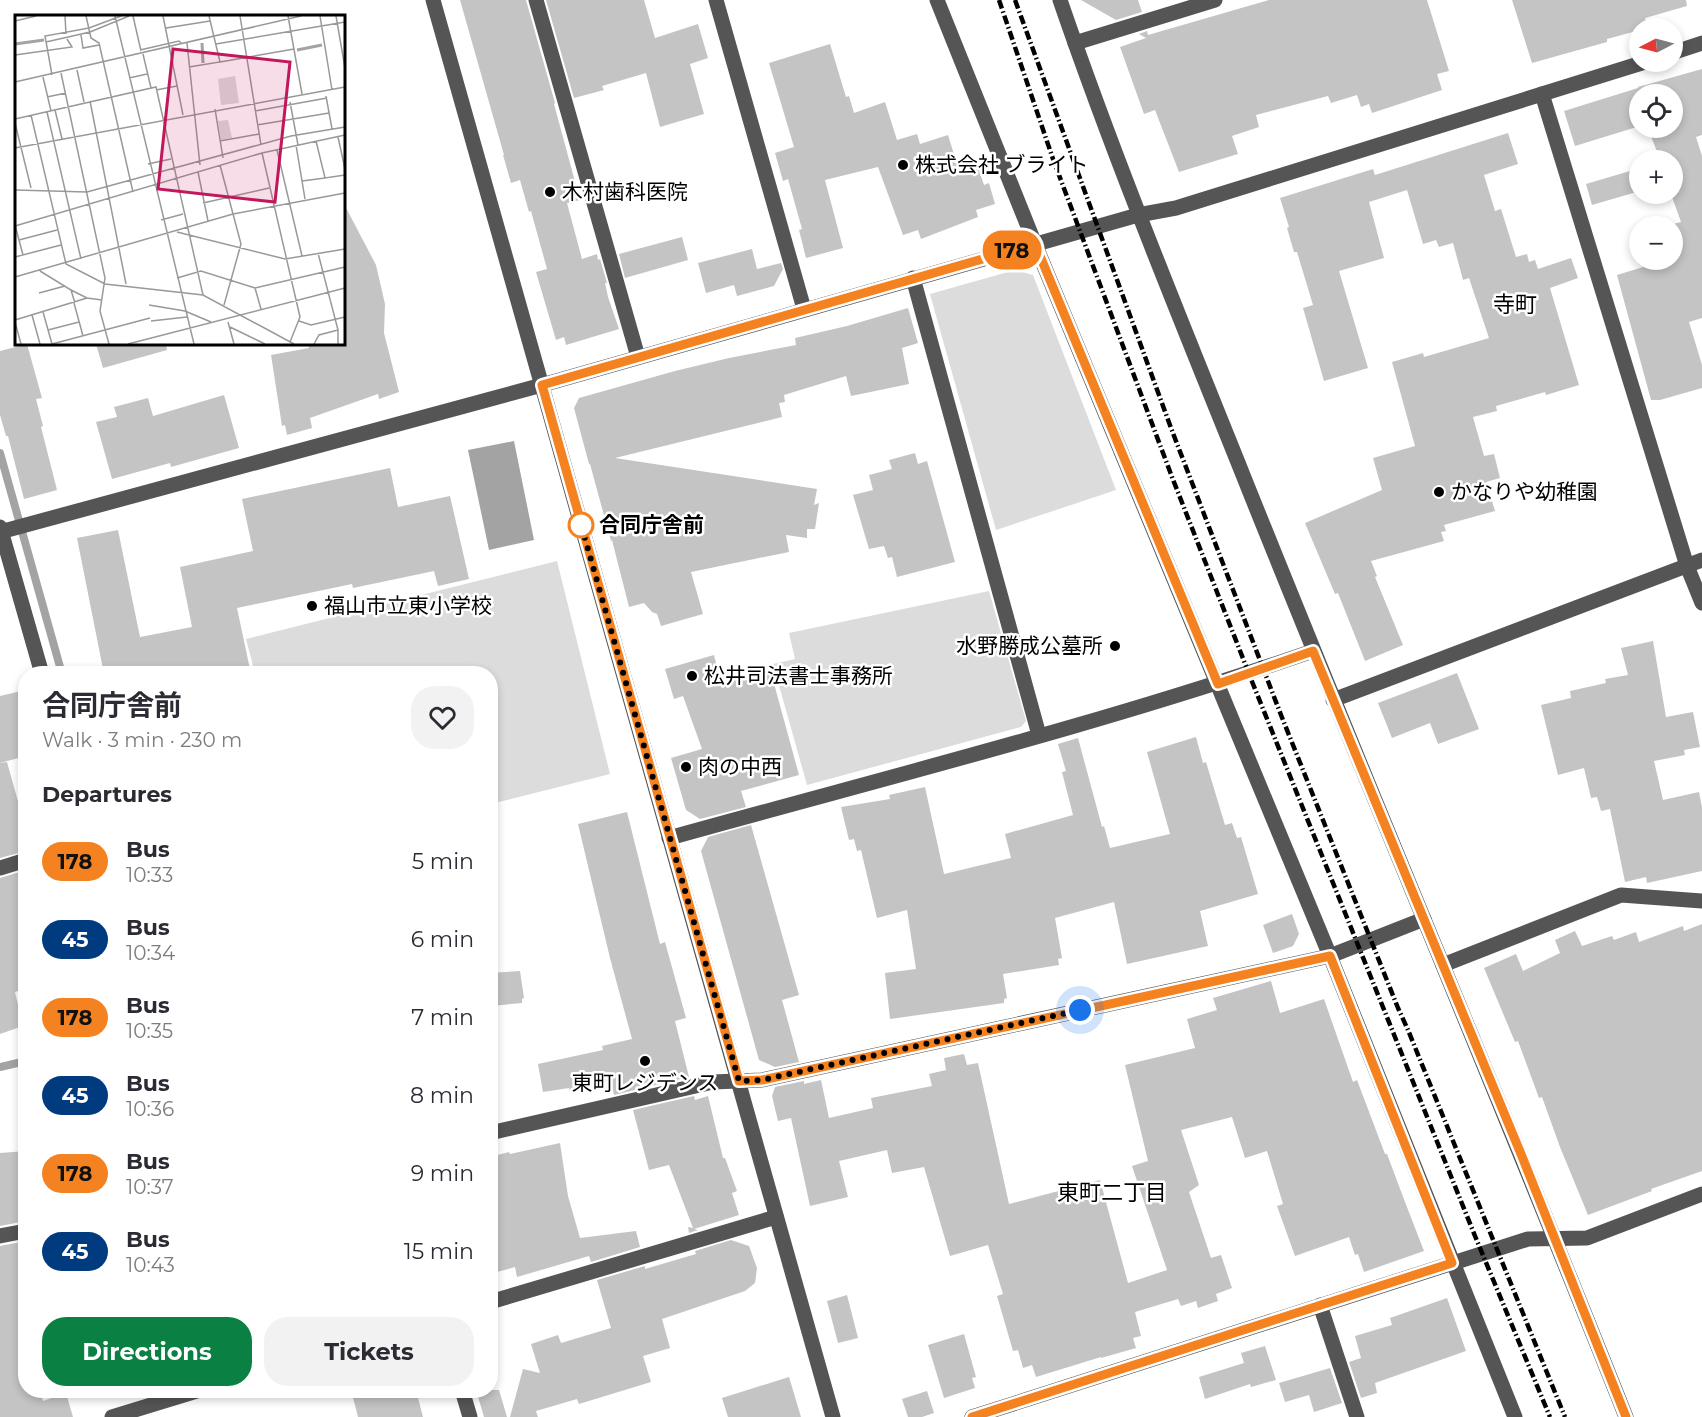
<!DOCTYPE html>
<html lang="en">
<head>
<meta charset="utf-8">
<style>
  body { margin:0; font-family:Montserrat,"Noto Sans JP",sans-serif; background:#f2f2f3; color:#2b2b33; height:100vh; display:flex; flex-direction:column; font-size:22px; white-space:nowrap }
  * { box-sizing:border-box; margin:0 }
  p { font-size:20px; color:#7c7c81 }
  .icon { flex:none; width:33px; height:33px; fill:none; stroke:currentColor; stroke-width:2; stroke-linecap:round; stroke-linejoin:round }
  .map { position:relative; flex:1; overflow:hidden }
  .details { position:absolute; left:18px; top:666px; width:480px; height:732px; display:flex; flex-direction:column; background:#fff; border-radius:24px; box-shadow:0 3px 9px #0003 }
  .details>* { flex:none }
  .badge { padding:0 12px; border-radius:20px; font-size:21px; line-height:39px }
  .needle { width:39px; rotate:264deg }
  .fabs { position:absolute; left:1629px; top:18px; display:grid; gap:12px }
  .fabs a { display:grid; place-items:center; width:54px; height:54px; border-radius:50%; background:#fff; box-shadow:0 3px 9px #0003; font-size:30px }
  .you { position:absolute; width:30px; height:30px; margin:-15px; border:4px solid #fff; border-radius:50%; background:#1a73e8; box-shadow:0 0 0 9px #1a73e833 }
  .map>.badge { position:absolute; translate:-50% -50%; box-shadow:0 0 0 3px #fff }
  h2 { padding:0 24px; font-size:22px; line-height:54px }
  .round { display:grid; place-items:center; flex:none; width:63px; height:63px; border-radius:24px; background:#f2f2f3 }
  .headline { display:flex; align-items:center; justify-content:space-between; height:102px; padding:0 24px }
  h1 { font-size:28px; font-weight:700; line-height:45px }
  .primary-button { display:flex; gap:12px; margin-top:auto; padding:12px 24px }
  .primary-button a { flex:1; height:69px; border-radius:24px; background:#0b8043; color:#fff; font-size:24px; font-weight:700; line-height:69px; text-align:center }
  .primary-button a+a { background:#f2f2f3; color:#2b2b33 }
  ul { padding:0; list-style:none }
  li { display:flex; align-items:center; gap:18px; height:78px; padding:0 24px }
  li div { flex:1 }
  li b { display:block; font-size:22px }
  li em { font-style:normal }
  li .badge { min-width:66px; font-weight:700; text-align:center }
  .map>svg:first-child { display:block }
  .green { fill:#dcdcdc }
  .water { fill:#a3a3a3 }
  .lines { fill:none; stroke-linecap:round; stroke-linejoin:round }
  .stream { stroke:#a3a3a3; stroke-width:8 }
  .building { fill:#c4c4c4 }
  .minor { stroke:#555; stroke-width:15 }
  .rail { stroke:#000; stroke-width:4.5; stroke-dasharray:9 3 1.5 3; stroke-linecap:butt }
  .line-casing { stroke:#fff; stroke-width:14 }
  .line { stroke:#f58220; stroke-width:9 }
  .walk { stroke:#000; stroke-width:6; stroke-dasharray:0 10.8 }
  .poi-dot { fill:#000; stroke:#fff; stroke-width:2 }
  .stop-dot { fill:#fff; stroke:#f58220; stroke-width:3 }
  .labels { text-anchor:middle; stroke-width:5; stroke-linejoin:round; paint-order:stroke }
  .poi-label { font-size:21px; fill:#000; stroke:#fff; text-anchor:start }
  .stop-label { font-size:21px; font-weight:bold; fill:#000; stroke:#fff; text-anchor:start }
  .neighbourhood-label { font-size:22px; fill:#000; stroke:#fff }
  .inset-river { fill:none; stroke:#a3a3a3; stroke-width:3 }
  .inset-road { fill:none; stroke:#999; stroke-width:1.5 }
  .view { fill:#c2185b; fill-opacity:0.15; stroke:#c2185b; stroke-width:3 }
  .inset-edge { fill:none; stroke:#000; stroke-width:3 }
</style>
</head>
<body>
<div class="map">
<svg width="1702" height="1417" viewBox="0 0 1702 1417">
  <rect width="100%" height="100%" fill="#fff"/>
  <!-- green -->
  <g class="green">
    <polygon points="1015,270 1033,275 1116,490 996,530 930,294"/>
    <polygon points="557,561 610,774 491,804 490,674 255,673 246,639"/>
    <polygon points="989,591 1026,721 1021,727 807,785 773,664 795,659 789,633"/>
  </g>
  <!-- water -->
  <polygon class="water" points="514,441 534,540 489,550 468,450"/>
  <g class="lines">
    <!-- stream -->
    <g class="stream">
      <polyline points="0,453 62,674"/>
      <polyline points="0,1067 26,1061"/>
    </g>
  </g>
  <!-- building -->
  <g class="building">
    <polygon points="460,0 526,0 555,103 554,104 580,200 567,203 582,259 597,254 598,260 600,259 607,283 605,283 608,297 619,329 566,345 564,337 556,340 536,272 547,269 531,211 529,212 520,180 511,183 503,155 504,155"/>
    <polygon points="546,0 644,0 655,38 698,24 708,58 690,64 704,114 660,127 646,73 602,86 604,90 574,98"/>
    <polygon points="1081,0 1138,0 1142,12 1116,20"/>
    <polygon points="1269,0 1427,0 1449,71 1437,74 1442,90 1372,113 1369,104 1361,107 1357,95 1331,103 1328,96 1256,115 1259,127 1232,136 1238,154 1179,172 1155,110 1144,114 1120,47 1146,38 1139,34 1147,31 1148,35"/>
    <polygon points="1512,0 1686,0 1687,6 1645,18 1648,28 1640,28 1640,30 1607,39 1607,42 1532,63"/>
    <polygon points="830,44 846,97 849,96 854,113 885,102 897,140 917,134 920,144 948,135 957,164 975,159 984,185 989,183 995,204 976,210 978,217 921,239 918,230 903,235 878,167 825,180 843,248 806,258 799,230 802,229 788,179 783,181 775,153 794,147 769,63"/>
    <polygon points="1702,69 1702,135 1696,137 1702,156 1702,318 1689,322 1702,365 1702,388 1660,400 1651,400 1617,275 1679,256 1672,235 1672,226 1670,226 1669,225 1681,222 1671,194 1672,194 1672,160 1660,160 1648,128 1672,128 1672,94 1640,94 1640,126 1575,146 1564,111 1638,88 1638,87"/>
    <polygon points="1508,133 1518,164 1484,175 1495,211 1501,209 1516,257 1527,254 1529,262 1535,260 1538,269 1571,258 1578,278 1550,288 1579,385 1546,395 1545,392 1496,406 1497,411 1473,417 1484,456 1494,454 1500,478 1486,482 1495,511 1444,525 1446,531 1441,532 1444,541 1371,561 1377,576 1375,577 1403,645 1365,661 1338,593 1335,594 1305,523 1382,490 1373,458 1415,446 1392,362 1423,353 1424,357 1489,338 1469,278 1463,280 1453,243 1439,247 1436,240 1423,244 1407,190 1369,202 1384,258 1339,271 1368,368 1324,381 1303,308 1313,305 1297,252 1294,252 1287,228 1289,227 1280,198 1373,169 1375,175"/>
    <polygon points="1640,168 1640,191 1592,205 1586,184"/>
    <polygon points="344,204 376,265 385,304 384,333 399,392 379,399 378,394 310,418 312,428 287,435 285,425 282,426 271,355 309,348 308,344 344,344"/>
    <polygon points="682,237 688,260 625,278 619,254"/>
    <polygon points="752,249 757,269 781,263 783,269 774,286 737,296 734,285 706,293 698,263"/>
    <polygon points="908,308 918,343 902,348 909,384 851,396 846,376 784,395 785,402 779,403 782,417 615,458 817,489 814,505 819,503 815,529 807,529 807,538 786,535 789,552 691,572 703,614 661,626 657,614 652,612 644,603 629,607 612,540 611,541 590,464 589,464 574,408 579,398 675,371 729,358 796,345 795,338 847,326"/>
    <polygon points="27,344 42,398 36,399 43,426 41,427 57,490 24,499 8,436 6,436 0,415 0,351"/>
    <polygon points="96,344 166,344 167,350 103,368"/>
    <polygon points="224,395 239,448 171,467 170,463 112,479 96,422 117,417 114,407 148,398 153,416"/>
    <polygon points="915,453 918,464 927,461 955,562 897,577 892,557 888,558 884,546 869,549 853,495 873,490 869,475 892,469 889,460"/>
    <polygon points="390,468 398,507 450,496 469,579 438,586 434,571 353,588 352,584 237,608 251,674 104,674 77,538 118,530 140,637 192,627 180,567 253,551 242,499"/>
    <polygon points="1653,641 1666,717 1693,712 1700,747 1684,750 1685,755 1654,761 1663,800 1699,792 1702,807 1702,871 1647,883 1646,877 1625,882 1610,809 1601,811 1597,797 1591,798 1584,768 1558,775 1541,705 1571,698 1570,691 1606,683 1605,679 1628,675 1621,648"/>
    <polygon points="714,655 721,683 770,669 799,775 741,791 746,807 700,819 686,810 671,758 702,749 683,696 674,699 665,669"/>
    <polygon points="1457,673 1479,729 1438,744 1430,723 1392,738 1378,703"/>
    <polygon points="21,691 26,708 26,756 0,763 0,696"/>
    <polygon points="1196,737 1203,763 1206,762 1225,825 1232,823 1237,838 1241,837 1258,894 1200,911 1208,946 1127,964 1114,902 1055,918 1062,958 1058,959 1059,965 1003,974 1007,998 1004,999 1004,1003 890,1019 885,973 916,969 907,910 877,918 861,850 857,851 854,839 849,840 841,807 890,799 889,795 925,787 944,874 1011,858 1005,834 1073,815 1062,772 1066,771 1058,744 1078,738 1102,827 1104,826 1110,848 1170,834 1147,752"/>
    <polygon points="7,762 19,805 26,803 26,851 0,858 0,763"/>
    <polygon points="627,812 660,944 665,942 686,1018 675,1021 689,1077 614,1095 611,1081 570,1091 569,1088 543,1092 538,1064 603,1050 602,1046 632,1039 610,958 578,824"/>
    <polygon points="751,825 799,995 782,1000 799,1062 775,1067 759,1060 701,851 708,837"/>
    <polygon points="26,870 26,988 15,992 23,1026 0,1034 0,878"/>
    <polygon points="1292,914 1299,934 1293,946 1273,953 1263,925"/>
    <polygon points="1702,924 1702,1171 1651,1189 1652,1191 1588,1215 1560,1147 1542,1097 1539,1098 1518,1041 1515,1042 1484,968 1516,954 1523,971 1560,953 1555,940 1575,931 1582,946 1612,936 1614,940 1636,932 1639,942 1683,926 1684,931"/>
    <polygon points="520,971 524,998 522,999 522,1003 490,1006 490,973"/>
    <polygon points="1271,981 1280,1013 1324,999 1353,1082 1357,1080 1385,1154 1387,1154 1405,1202 1424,1251 1364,1272 1358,1254 1355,1255 1349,1237 1295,1256 1277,1206 1283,1204 1267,1151 1245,1158 1232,1117 1181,1130 1199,1185 1189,1192 1211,1258 1221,1255 1232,1288 1216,1294 1218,1301 1198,1308 1196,1301 1181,1306 1178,1299 1135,1312 1141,1336 1133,1338 1136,1348 1101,1358 1101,1357 1036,1377 1032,1365 1023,1368 1018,1350 1013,1351 997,1296 1003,1294 988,1245 950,1256 924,1167 892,1173 887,1150 839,1161 848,1197 810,1206 791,1118 778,1121 772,1096 775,1087 804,1081 804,1084 821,1080 829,1118 873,1108 871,1098 932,1086 929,1074 946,1070 944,1058 964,1054 967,1065 978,1063 1009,1204 1100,1180 1128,1283 1167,1270 1132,1166 1148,1161 1125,1065 1195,1048 1187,1019 1217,1010 1213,998"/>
    <polygon points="694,1096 695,1100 708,1096 723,1158 725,1158 737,1191 732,1193 739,1215 694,1229 698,1230 689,1233 688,1227 693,1228 669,1165 649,1170 633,1110"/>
    <polygon points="560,1143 568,1196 580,1238 636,1231 640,1247 591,1262 589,1256 517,1277 515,1267 490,1274 490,1157 509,1152 510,1154"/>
    <polygon points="26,1151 26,1221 0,1226 0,1153"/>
    <polygon points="731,1240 749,1246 757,1268 755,1283 745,1291 662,1319 670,1348 643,1356 651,1382 579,1404 577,1399 536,1411 538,1417 510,1417 523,1369 540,1373 531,1344 558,1335 561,1343 611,1328 597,1280 645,1266 645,1269 696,1254 695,1251"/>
    <polygon points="26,1241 26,1390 40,1390 43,1401 66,1393 73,1417 0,1417 0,1246"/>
    <polygon points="847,1295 858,1338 838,1343 827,1301"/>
    <polygon points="1447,1298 1466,1351 1375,1383 1377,1393 1361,1398 1349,1362 1361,1358 1355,1336 1392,1325 1390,1318"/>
    <polygon points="964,1334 976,1377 972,1378 975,1388 944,1398 928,1345"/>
    <polygon points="1265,1346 1276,1380 1251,1387 1250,1384 1205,1399 1199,1377 1244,1363 1241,1353"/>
    <polygon points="1330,1368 1342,1403 1314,1412 1309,1395 1285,1402 1279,1383"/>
    <polygon points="789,1377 801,1417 728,1417 722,1398"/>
    <polygon points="351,1390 416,1390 423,1417 358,1417"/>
    <polygon points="476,1390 499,1390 507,1417 484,1417"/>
    <polygon points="927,1391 934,1413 922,1417 908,1417 902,1399"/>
  </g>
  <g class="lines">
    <!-- minor -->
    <g class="minor">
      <polyline points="433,0 833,1417"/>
      <polyline points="536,0 638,357"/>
      <polyline points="716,0 804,309"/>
      <polyline points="937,0 1035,244 1330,956 1515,1417"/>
      <path d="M 1060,0 C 1114,157 1177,311 1239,465 C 1366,783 1500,1099 1626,1417"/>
      <polyline points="1075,43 1215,0"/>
      <polyline points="1672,53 1702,43"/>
      <polyline points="1542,94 1687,566 1702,603"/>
      <polyline points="913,278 1039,735"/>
      <polyline points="0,527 42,674"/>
      <polyline points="0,532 542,385 1138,215 1176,208 1645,62"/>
      <polyline points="1333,700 1702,560"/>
      <path d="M 669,838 C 884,778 1102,724 1313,651"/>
      <polyline points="0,868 26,860"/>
      <polyline points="1443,965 1621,895 1702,901"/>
      <polyline points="490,1133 713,1082 762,1080 1330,956 1424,919"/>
      <polyline points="0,1236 26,1231"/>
      <polyline points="490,1302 776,1217"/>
      <polyline points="1320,1305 1357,1417"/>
      <polyline points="462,1390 470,1417"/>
      <polyline points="112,1417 200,1390"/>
      <polyline points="972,1417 1528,1239 1587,1238 1702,1194"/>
    </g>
    <!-- rail -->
    <g class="rail">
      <polyline points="999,0 1053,159 1172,477 1253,684 1475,1236 1550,1417"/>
      <polyline points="1015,0 1171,428 1281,715 1398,1008 1408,1030 1565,1417"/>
    </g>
  </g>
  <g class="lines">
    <!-- line casing -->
    <g class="line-casing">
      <polyline id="line" points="972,1417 1452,1263 1330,956 762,1080 739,1081 542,385 1035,244 1218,684 1313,651 1521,1154 1626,1417"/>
    </g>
    <!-- line -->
    <use href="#line" class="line"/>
    <!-- walk -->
    <polyline class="walk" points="581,525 580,521 739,1081 762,1080 1080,1010"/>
  </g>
  <!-- markers -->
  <g class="poi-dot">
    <circle cx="903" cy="165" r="6"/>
    <circle cx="550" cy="192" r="6"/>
    <circle cx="1439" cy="492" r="6"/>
    <circle cx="312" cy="606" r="6"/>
    <circle cx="1115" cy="646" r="6"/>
    <circle cx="692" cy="676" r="6"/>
    <circle cx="686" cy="767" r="6"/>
    <circle cx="645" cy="1061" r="6"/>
  </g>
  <circle class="stop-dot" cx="581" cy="525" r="12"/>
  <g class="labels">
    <!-- poi labels -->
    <g class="poi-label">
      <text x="915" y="172">株式会社 ブライト</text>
      <text x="562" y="199">木村歯科医院</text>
      <text x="1451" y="499">かなりや幼稚園</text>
      <text x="324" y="613">福山市立東小学校</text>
      <text x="1103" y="653" text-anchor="end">水野勝成公墓所</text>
      <text x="704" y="683">松井司法書士事務所</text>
      <text x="698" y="774">肉の中西</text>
      <text x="645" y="1090" text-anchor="middle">東町レジデンス</text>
    </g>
    <!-- stop labels -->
    <g class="stop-label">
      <text x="599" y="532">合同庁舎前</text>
    </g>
    <!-- neighbourhood labels -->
    <g class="neighbourhood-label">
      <text x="1515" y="312">寺町</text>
      <text x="1112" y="1200">東町二丁目</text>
    </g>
  </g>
  <!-- overview -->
  <g transform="translate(15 15)">
    <rect width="330" height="330" fill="#fff"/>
    <path d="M 220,61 L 224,88 L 206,90 L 203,64 ZM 213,105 L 217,123 L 206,125 L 203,106 Z" fill="#dcdcdc"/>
    <path class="inset-river" d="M 187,28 L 188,48M 0,29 L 29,25M 282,35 L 307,30"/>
    <path class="inset-road" d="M 50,1 L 51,19M 71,1 L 76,23 L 84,28 L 118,177M 100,1 L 179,329M 118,1 L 126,36M 148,1 L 168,100M 225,1 L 246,130M 273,1 L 287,79M 305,1 L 317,75M 321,1 L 330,53M 0,6 L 21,1M 151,13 L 195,6M 66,20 L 68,33 L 84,30M 31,27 L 75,17 L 114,1M 172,28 L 185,150M 201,29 L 330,7M 125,35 L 164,26 L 167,29M 128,39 L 136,73M 0,40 L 57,32 L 52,24M 205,47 L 279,34M 174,52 L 205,47 L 194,1M 62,55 L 69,87M 46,58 L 90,263 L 85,296 L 94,329M 37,60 L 30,21 L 74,13 L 106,1M 28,62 L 36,96M 114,63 L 132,59M 0,67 L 286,1M 141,75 L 162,71M 311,81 L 317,114M 32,82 L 51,78M 75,86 L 111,269M 275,87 L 283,130M 200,94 L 208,143M 40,95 L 47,124M 240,96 L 312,83M 32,97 L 66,244M 16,100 L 51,249 L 90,269 L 188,280 L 279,329M 0,104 L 141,72 L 188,280M 0,108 L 16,173M 242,110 L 314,98M 323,122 L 330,154M 205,126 L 244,119M 301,126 L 310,163 L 330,160M 281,130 L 290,184M 0,133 L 330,72M 262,135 L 287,241M 247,138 L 285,302 L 275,327M 133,149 L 156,144M 205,150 L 226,229 L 209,290M 183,157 L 193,206M 287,166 L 310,163M 0,175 L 72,177 L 276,121 L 330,112M 188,188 L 254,173M 146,205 L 168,199M 0,210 L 8,240M 0,211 L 247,138 L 330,120M 162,217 L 270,244 L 330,234M 4,225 L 42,215M 303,238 L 323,315M 0,242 L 46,230M 25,256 L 56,275 L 60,288M 0,262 L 218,199 L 330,178M 162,263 L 186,256 L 240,273 L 330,252M 240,273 L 246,294M 56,275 L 72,283 L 87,285M 24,278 L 50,271M 59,288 L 68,321M 134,290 L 170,296 L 196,307M 28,297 L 37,329M 17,300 L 25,329M 0,305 L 72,283M 136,306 L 172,302M 284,306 L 296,310 L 330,302M 0,307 L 6,329M 213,307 L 219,329M 215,312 L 250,329M 33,315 L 64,307M 37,329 L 135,303M 113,329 L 330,273M 299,329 L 304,320 L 323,315 L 323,329"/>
    <path class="view" d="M 158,34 L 275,47 L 260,187 L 143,174 Z"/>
    <rect width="330" height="330" class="inset-edge"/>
  </g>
</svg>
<div class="fabs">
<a><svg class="needle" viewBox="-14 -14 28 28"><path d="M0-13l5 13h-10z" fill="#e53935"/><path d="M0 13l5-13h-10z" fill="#7c7c81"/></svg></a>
<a><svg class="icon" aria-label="locate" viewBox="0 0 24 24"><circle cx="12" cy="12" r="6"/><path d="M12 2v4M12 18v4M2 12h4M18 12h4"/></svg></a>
<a>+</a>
<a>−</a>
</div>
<div class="you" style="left:1080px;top:1010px"></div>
<b class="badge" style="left:1012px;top:250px;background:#f58220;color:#111">178</b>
<section class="details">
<div class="headline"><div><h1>合同庁舎前</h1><p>Walk · 3 min · 230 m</p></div><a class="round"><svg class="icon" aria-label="heart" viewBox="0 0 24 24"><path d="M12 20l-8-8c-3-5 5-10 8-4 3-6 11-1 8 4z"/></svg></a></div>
<h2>Departures</h2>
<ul>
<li><span class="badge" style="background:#f58220;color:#111">178</span><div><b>Bus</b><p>10:33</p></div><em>5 min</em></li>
<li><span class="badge" style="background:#003b80;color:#fff">45</span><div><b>Bus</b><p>10:34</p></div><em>6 min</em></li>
<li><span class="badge" style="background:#f58220;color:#111">178</span><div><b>Bus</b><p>10:35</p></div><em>7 min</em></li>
<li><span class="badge" style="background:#003b80;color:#fff">45</span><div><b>Bus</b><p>10:36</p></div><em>8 min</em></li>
<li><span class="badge" style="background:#f58220;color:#111">178</span><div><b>Bus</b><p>10:37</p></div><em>9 min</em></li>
<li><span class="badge" style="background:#003b80;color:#fff">45</span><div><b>Bus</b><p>10:43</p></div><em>15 min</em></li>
</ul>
<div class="primary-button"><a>Directions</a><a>Tickets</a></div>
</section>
</div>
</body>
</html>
